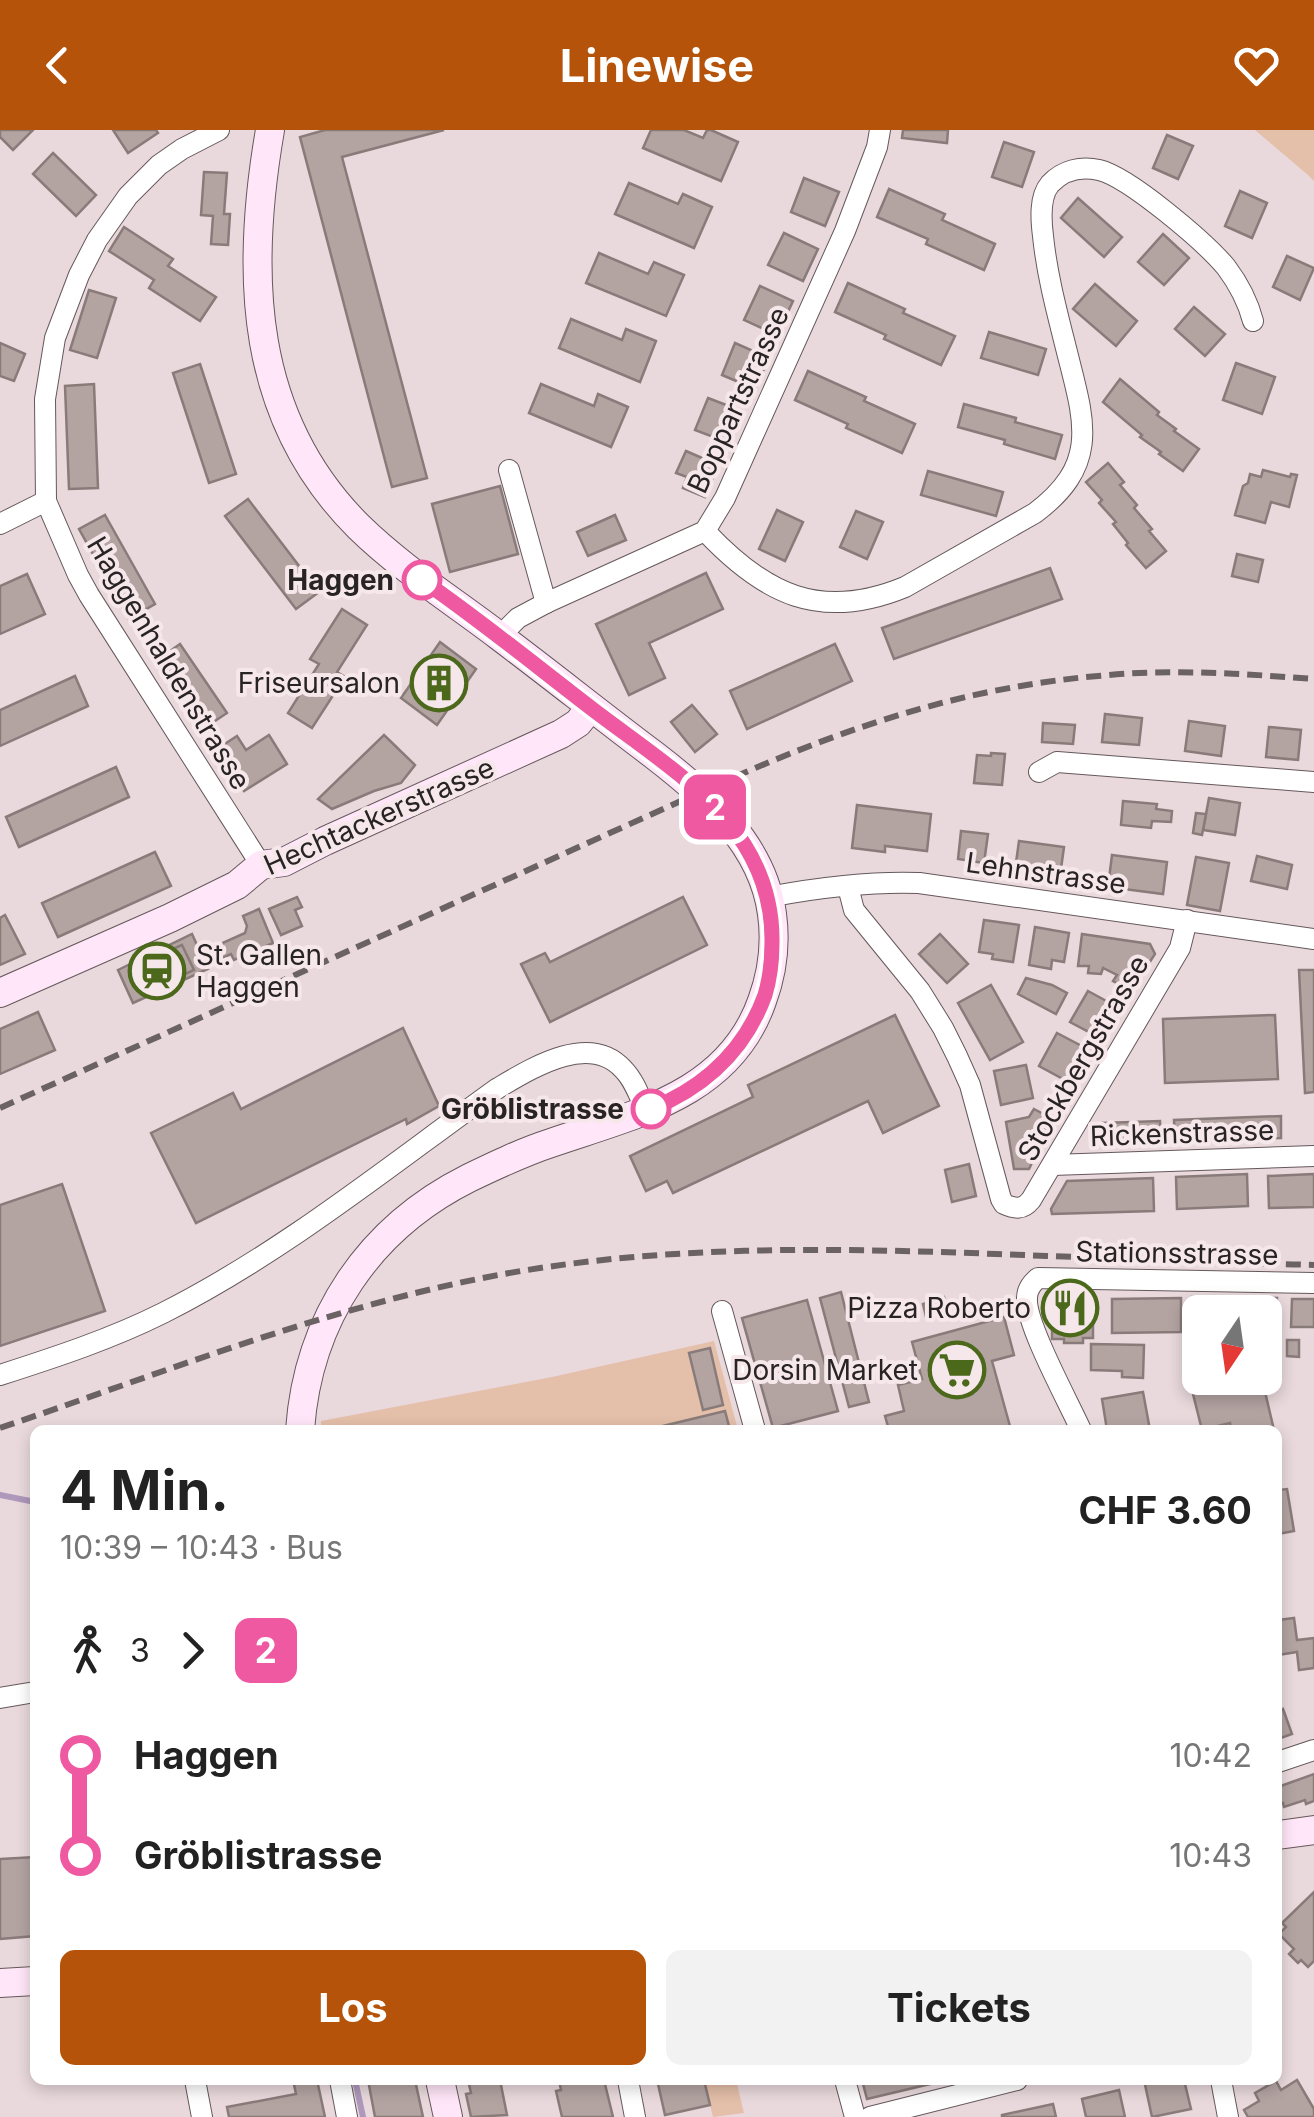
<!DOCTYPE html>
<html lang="de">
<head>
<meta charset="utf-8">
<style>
  body { margin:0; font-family:Inter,sans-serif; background:#f2f2f2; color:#222; height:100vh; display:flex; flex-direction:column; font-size:38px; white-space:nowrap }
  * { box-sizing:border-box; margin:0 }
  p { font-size:32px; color:#767676 }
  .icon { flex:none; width:55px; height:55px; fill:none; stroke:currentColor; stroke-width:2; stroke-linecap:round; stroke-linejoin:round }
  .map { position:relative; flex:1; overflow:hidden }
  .drawer { position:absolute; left:30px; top:1295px; width:1252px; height:660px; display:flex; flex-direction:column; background:#fff; border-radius:15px; box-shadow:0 5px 15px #0003 }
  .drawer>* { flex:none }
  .badge { padding:0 20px; border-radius:15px; font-size:35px; line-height:65px }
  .needle { width:65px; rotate:193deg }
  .controls { position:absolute; left:1182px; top:1165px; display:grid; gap:20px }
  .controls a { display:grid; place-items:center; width:100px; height:100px; border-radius:15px; background:#fff; box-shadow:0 5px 15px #0003; font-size:50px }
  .map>.badge { position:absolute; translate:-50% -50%; box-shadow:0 0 0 5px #fff }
  .legs { display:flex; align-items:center; gap:15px; height:110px; padding:0 30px; font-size:32px }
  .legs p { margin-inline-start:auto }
  .headline { display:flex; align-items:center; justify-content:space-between; height:170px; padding:0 30px }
  h1 { font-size:55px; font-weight:700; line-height:75px }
  .action { display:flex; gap:20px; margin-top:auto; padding:20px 30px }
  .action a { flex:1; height:115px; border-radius:15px; background:#b45309; color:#fff; font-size:40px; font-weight:700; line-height:115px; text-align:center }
  .action a+a { background:#f2f2f2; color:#222 }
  ul { padding:0 30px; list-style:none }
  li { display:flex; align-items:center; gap:35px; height:100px; font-size:38px }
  li i { display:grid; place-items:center; width:15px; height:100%; margin:0 12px; background:currentColor }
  li i::after { content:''; width:25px; height:25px; margin:-12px; border:8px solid; border-radius:50%; background:#fff }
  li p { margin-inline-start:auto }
  li:first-child i { background:linear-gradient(#0000 50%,currentColor 0) }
  li:last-child i { background:linear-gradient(currentColor 50%,#0000 0) }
  header { display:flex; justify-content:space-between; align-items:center; height:130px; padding:0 30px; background:#b45309; color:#fff; font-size:45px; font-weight:700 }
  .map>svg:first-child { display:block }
  .green { fill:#e4bfa9 }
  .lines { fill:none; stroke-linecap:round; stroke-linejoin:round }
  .stream { stroke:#ae98bc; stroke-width:6 }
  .building { fill:#b3a4a2; stroke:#897b79; stroke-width:2.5 }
  .street-casing { stroke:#65585b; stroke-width:22 }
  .secondary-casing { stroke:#65585b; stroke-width:30 }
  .street { stroke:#fff; stroke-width:20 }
  .secondary { stroke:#ffe6f8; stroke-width:28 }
  .rail { stroke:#6b6264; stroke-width:6; stroke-dasharray:15 8; stroke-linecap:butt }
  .line-1-casing { stroke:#fff; stroke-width:22 }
  .line-1 { stroke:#ef59a1; stroke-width:15 }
  .stop-1-dot { fill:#fff; stroke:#ef59a1; stroke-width:5 }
  .labels { text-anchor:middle; stroke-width:8; stroke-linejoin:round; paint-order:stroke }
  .street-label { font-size:28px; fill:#282324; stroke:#f6e7ea }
  .stop-label { font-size:28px; font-weight:bold; fill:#282324; stroke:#f6e7ea; text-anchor:end }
  .poi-label { font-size:28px; fill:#282324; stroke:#f6e7ea; text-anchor:end }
</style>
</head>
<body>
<header><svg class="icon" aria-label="back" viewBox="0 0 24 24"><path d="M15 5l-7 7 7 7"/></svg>Linewise<svg class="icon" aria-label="heart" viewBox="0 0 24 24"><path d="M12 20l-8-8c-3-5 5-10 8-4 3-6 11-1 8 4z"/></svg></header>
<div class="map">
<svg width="1314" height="1987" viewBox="0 0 1314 1987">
  <rect width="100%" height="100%" fill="#e9d9dd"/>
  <!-- green -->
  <g class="green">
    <polygon points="1255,0 1314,0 1314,51 1308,45"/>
    <polygon points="714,1211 738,1300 321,1300 321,1291 552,1247"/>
    <polygon points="704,1950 736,1950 744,1983 713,1987"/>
  </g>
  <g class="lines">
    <!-- stream -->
    <g class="stream">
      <polyline points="0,1365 35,1372"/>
      <polyline points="355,1950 363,1987"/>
    </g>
  </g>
  <!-- building -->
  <g class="building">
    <polygon points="0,0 33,0 13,20 0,7"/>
    <polygon points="113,0 156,0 158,3 128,23"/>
    <polygon points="325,0 444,0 342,27 427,348 392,357 300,7"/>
    <polygon points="651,0 684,0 703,8 707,0 711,0 738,12 721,51 643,18"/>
    <polygon points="903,0 948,0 947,13 902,8"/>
    <polygon points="1167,5 1193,16 1178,49 1153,38"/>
    <polygon points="1004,12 1034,22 1022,57 992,47"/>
    <polygon points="53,23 96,65 76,86 33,44"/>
    <polygon points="204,42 227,43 224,84 230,84 228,115 211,114 213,86 201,85"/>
    <polygon points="804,48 839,62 825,96 791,82"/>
    <polygon points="629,53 678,74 683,64 712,77 694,118 615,84"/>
    <polygon points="889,59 945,84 942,90 995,114 984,140 926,114 928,109 877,87"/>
    <polygon points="1240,61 1267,73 1252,108 1225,96"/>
    <polygon points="1078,68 1122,107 1104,127 1061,88"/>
    <polygon points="124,97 173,129 168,136 216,167 200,191 149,158 154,150 109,121"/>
    <polygon points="784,103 818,119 803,151 768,135"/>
    <polygon points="1163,104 1189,128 1164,155 1138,132"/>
    <polygon points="599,123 648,144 654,132 684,145 666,186 586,153"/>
    <polygon points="1287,126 1314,138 1300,170 1273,157"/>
    <polygon points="848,153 905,179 903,183 955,206 941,235 884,209 886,205 835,182"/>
    <polygon points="1095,154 1137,191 1116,216 1073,179"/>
    <polygon points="760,156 793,171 777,205 744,190"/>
    <polygon points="89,160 116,168 97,228 70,220"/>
    <polygon points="1194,177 1225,204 1205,226 1175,199"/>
    <polygon points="571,189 622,210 626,199 656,211 640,252 559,218"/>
    <polygon points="989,202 1046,219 1038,245 981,228"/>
    <polygon points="0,213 25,224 14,251 0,246"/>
    <polygon points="735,213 769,228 755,259 722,245"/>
    <polygon points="1236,233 1275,247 1262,284 1223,270"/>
    <polygon points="200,234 236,344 209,353 173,243"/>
    <polygon points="808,241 866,267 864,271 915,294 902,323 846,298 848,294 795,270"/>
    <polygon points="1120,249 1159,282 1157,285 1176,299 1174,301 1199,319 1183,341 1159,324 1161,322 1140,307 1142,305 1103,272"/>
    <polygon points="94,254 98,358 69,359 65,256"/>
    <polygon points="541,254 594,276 598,264 628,277 611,317 529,283"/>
    <polygon points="708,268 742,281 729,313 695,300"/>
    <polygon points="964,274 1016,288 1015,292 1062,305 1055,329 1004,314 1005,310 958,297"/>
    <polygon points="686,321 718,335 705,367 683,358 687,347 676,343"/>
    <polygon points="1108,333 1124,352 1120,355 1137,375 1134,378 1152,399 1149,401 1166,421 1146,438 1126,415 1128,413 1113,394 1116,392 1099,373 1102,370 1086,352"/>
    <polygon points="1263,340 1290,347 1291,344 1297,345 1289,377 1271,372 1265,393 1235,385 1243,356 1248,353 1250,344 1261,347"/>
    <polygon points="928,341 1003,362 996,386 921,365"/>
    <polygon points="500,356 518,424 450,442 432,374"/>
    <polygon points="248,369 319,462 296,479 225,386"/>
    <polygon points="777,380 803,392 785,431 759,419"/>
    <polygon points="856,381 883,392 867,429 840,417"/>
    <polygon points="105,385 155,474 129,489 79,399"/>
    <polygon points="615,385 626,410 588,426 577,402"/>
    <polygon points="1237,424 1263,430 1258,452 1232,446"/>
    <polygon points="1050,438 1062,469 894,529 882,498"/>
    <polygon points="706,443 723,479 649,513 665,548 629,565 596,494"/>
    <polygon points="27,444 45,484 0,504 0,456"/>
    <polygon points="342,479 367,495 337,542 345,547 312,598 288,583 319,534 310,529"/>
    <polygon points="440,512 476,539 437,595 401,568"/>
    <polygon points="180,514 227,583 203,599 156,531"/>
    <polygon points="835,514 852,551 747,599 730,561"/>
    <polygon points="75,546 88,576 0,616 0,580"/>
    <polygon points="692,575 717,604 695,622 671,592"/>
    <polygon points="1105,584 1142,588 1139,615 1102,612"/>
    <polygon points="1189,591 1225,596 1221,626 1185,621"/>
    <polygon points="1043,593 1075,595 1073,614 1042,612"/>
    <polygon points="1269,597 1301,600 1298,630 1266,627"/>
    <polygon points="269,605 287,634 244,661 217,619 237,606 246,620"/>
    <polygon points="384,605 415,635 401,653 374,661 332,679 318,669"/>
    <polygon points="991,623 1005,624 1002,655 974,653 977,625 991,626"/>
    <polygon points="116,637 129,667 19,717 6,687"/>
    <polygon points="1209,668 1240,673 1235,705 1203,700"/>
    <polygon points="1123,671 1157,674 1156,679 1172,681 1171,692 1152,691 1151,698 1121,695"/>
    <polygon points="857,675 931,684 927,721 885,716 885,722 852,718"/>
    <polygon points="1196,683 1206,684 1202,705 1193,703"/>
    <polygon points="961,701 988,704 984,733 958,729"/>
    <polygon points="1019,711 1064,717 1060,746 1015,740"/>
    <polygon points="155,722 171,756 58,807 42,773"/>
    <polygon points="1112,725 1167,732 1163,764 1108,757"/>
    <polygon points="1257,726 1292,735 1287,759 1251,751"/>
    <polygon points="1196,727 1229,733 1220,781 1187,775"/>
    <polygon points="297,767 302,777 295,780 302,796 281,805 269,779"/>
    <polygon points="683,767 707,815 550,892 521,834 545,823 550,832"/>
    <polygon points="259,779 273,813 234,830 231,824 215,831 209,819 245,803 247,796 243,786"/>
    <polygon points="5,785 25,824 0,835 0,788"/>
    <polygon points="984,790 1019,795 1013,832 992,829 993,824 979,822"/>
    <polygon points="1035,797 1069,803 1064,832 1052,830 1051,839 1029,835"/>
    <polygon points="192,804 208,839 133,873 118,840"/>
    <polygon points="940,804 968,834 947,853 919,824"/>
    <polygon points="1082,804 1150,814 1155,824 1131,861 1113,851 1117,845 1103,838 1101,844 1088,843 1089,836 1078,836"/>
    <polygon points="182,815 194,840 151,860 139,834"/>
    <polygon points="1299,840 1314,840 1314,962 1305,963"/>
    <polygon points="1026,848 1052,855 1067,863 1056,884 1018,864"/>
    <polygon points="991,855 1023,912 990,930 958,873"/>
    <polygon points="1088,861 1121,879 1104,910 1070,892"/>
    <polygon points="38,882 55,920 0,944 0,899"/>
    <polygon points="895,885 939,976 883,1003 868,971 673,1063 667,1051 646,1061 630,1026 753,967 748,955"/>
    <polygon points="1275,885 1278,949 1165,953 1163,889"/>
    <polygon points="403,898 439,976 407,994 406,989 196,1093 151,1003 233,963 241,979"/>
    <polygon points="1057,903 1095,923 1076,956 1039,936"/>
    <polygon points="1026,935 1033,968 1001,975 994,941"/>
    <polygon points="1034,979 1053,989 1029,1039 1014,1039 1006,992 1029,987"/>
    <polygon points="1281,986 1281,1008 1175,1011 1174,990"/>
    <polygon points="1160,991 1161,1013 1105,1014 1103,993"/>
    <polygon points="969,1034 976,1066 952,1072 945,1040"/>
    <polygon points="1247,1044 1248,1076 1177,1079 1176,1047"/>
    <polygon points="1314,1044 1314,1077 1269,1078 1268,1046"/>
    <polygon points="1153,1048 1154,1081 1052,1084 1051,1079 1067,1051"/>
    <polygon points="62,1054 105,1181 0,1216 0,1075"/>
    <polygon points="841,1162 869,1272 849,1277 820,1168"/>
    <polygon points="944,1167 948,1180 926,1187 923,1174"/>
    <polygon points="1192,1167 1228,1167 1228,1182 1200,1182 1200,1200 1192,1200"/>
    <polygon points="1243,1167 1277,1168 1276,1196 1265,1196 1265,1182 1243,1182"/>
    <polygon points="1181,1168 1181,1202 1112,1203 1112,1169"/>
    <polygon points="1292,1169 1314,1169 1314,1197 1291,1197"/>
    <polygon points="807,1170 838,1281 773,1298 742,1188"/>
    <polygon points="1052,1175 1093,1175 1093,1208 1083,1208 1083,1213 1064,1213 1064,1209 1052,1209"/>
    <polygon points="1004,1187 1014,1225 992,1231 1011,1300 889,1300 885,1286 904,1281 898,1255 922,1249 912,1212"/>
    <polygon points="1287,1210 1299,1210 1299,1227 1287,1226"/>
    <polygon points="1091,1214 1144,1215 1143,1248 1122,1247 1122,1241 1091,1240"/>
    <polygon points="710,1218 723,1275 703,1280 689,1223"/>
    <polygon points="1262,1249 1274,1300 1231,1300 1230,1293 1218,1296 1219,1300 1202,1300 1193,1264"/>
    <polygon points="1143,1262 1150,1300 1107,1300 1102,1269"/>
    <polygon points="725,1281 730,1300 664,1300 663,1296"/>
    <polygon points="1287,1359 1294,1401 1278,1404 1278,1360"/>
    <polygon points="1294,1488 1297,1510 1314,1508 1314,1538 1299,1540 1297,1522 1278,1525 1278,1490"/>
    <polygon points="1283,1579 1292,1604 1278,1609 1278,1581"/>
    <polygon points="1314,1644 1314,1671 1306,1674 1305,1670 1284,1677 1283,1673 1278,1674 1278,1657"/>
    <polygon points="35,1727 35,1806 0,1809 0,1729"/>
    <polygon points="1314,1762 1314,1831 1308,1837 1301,1830 1298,1833 1289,1824 1294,1819 1279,1804 1286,1797 1282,1793"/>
    <polygon points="293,1950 317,1950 325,1987 229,1987 227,1977 296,1964"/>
    <polygon points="368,1950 415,1950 423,1987 375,1987"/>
    <polygon points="468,1950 500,1950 507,1985 471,1987 466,1964 471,1963"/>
    <polygon points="559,1950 604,1950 613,1987 562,1987 556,1961 561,1960"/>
    <polygon points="678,1950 704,1950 710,1975 665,1985 658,1954"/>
    <polygon points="862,1950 929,1950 930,1954 867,1969"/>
    <polygon points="1144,1950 1184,1950 1191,1979 1152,1987"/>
    <polygon points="1297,1950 1314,1979 1314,1987 1248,1987 1244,1980 1259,1971 1255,1963 1276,1951 1281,1960"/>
    <polygon points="1119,1960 1125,1987 1086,1987 1082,1969"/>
    <polygon points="1053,1974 1056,1987 1002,1987 1002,1985"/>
  </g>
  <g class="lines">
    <!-- street casing -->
    <g class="street-casing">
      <g id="street">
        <polyline points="219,0 182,19 159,35 128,66 97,110 79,145 55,208 45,269 46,371 78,445 89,465 261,735"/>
        <polyline points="509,340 546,473"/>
        <polyline points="0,394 46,371"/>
        <path d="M 705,401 C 764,464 820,492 905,457 L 1035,383 C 1099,335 1085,293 1068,226 C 1058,186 1047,146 1043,106 C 1041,90 1039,67 1050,54 C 1063,40 1081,36 1099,40 C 1129,47 1205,112 1226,137 C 1238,153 1248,172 1253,191"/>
        <polyline points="500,506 518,488 546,473 705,401 725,368 845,101 877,17 880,0"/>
        <polyline points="1039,642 1057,632 1314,652"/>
        <path d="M 848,757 L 854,780 L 920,861 L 943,898 L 957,926 L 970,955 L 1001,1069 L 1004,1074 C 1015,1079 1023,1080 1031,1070 L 1180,818 L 1187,790"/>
        <path d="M 769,767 C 814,758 874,751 919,753 L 1314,809"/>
        <polyline points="1052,1035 1314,1026"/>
        <polyline points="722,1181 755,1300"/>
        <path d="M 0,1245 C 56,1227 111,1209 163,1183 C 284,1122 389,1036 498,958 C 532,938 589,902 623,939 C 634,950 640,967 646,981"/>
        <path d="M 1081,1300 C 1069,1273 1025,1193 1027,1168 C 1027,1159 1032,1153 1038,1148 L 1314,1153"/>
        <polyline points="0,1568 35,1562"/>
        <polyline points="1278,1632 1314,1620"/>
        <polyline points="195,1950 202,1987"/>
        <polyline points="340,1950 347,1987"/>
        <polyline points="628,1950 635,1987"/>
        <polyline points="845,1950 855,1987"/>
        <polyline points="1221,1950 1228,1987"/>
        <polyline points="870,1987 1017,1950"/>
      </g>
    </g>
    <!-- secondary casing -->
    <g class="secondary-casing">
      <g id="secondary">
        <path d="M 270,0 C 245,144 249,288 359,397 C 402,439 452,470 499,506 C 551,545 602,586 654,625 C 706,665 763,714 772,784 C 776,813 772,844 762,871 C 729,965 635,984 551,1013 C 523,1022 496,1035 469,1048 C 369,1098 308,1188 300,1300"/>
        <polyline points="0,863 170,788 237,755 261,735 284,732 325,711 561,604 578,593 590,578"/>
        <polyline points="1278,1705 1314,1700"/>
        <polyline points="0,1853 35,1851"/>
        <polyline points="440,1950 448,1987"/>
      </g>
    </g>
    <!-- street -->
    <use href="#street" class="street"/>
    <!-- secondary -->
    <use href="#secondary" class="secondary"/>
    <!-- rail -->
    <g class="rail">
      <path d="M 0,978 L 723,652 C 852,595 968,556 1109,545 C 1177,539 1246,544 1314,549"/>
      <path d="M 0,1298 C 171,1240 342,1171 521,1141 C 679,1115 837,1118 996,1124 C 1102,1128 1208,1132 1314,1135"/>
    </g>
  </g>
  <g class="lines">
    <!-- line-1 casing -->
    <g class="line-1-casing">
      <path id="line-1" d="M 422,450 C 480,490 535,535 591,578 C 673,641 774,696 772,813 C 772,831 770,848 765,865 C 745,920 705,957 651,979"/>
    </g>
    <!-- line-1 -->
    <use href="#line-1" class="line-1"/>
  </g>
  <!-- icons -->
  <defs>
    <g id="building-ring" transform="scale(2.875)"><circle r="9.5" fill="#f6e7ea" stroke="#4b681b" stroke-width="1.5"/><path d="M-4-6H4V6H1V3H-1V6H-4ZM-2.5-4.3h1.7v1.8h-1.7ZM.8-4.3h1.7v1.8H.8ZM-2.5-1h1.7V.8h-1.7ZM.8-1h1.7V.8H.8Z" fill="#4b681b"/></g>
    <g id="station-ring" transform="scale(2.875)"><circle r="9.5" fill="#f6e7ea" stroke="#4b681b" stroke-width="1.5"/><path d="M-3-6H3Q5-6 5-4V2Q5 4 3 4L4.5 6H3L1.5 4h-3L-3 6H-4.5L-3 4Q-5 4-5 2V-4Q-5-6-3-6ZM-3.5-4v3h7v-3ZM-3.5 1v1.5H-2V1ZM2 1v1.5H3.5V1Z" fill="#4b681b"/></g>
    <g id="restaurant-ring" transform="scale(2.875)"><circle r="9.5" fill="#f6e7ea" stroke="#4b681b" stroke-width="1.5"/><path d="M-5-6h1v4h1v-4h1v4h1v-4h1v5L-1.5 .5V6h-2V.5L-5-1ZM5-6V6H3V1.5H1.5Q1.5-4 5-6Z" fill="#4b681b"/></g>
    <g id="supermarket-ring" transform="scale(2.875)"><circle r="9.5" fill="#f6e7ea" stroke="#4b681b" stroke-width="1.5"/><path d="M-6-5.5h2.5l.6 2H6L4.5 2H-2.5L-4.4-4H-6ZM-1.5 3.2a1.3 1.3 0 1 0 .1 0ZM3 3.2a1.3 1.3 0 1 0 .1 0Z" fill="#4b681b"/></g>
  </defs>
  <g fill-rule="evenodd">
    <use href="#building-ring" x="439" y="553"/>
    <use href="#station-ring" x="157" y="841"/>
    <use href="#restaurant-ring" x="1070" y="1178"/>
    <use href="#supermarket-ring" x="957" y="1240"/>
  </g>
  <!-- markers -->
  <g class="stop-1-dot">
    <circle cx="422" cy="450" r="18"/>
    <circle cx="651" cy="979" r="18"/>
  </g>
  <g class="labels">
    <!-- street labels -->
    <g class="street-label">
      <text transform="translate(738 270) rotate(-65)" y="10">Boppartstrasse</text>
      <text transform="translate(169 533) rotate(59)" y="10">Haggenhaldenstrasse</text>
      <text transform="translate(379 686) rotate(-24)" y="10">Hechtackerstrasse</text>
      <text transform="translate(1046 743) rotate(8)" y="10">Lehnstrasse</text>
      <text transform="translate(1083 928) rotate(-60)" y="10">Stockbergstrasse</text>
      <text transform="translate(1182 1003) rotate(-2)" y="10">Rickenstrasse</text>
      <text transform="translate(1177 1123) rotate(1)" y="10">Stationsstrasse</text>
    </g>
    <!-- stop labels -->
    <g class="stop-label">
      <text x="394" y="460">Haggen</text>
      <text x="624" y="989">Gröblistrasse</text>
    </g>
    <!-- poi labels -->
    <g class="poi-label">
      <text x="400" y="563">Friseursalon</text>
      <text x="196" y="835" text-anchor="start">St. Gallen<tspan x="196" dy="32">Haggen</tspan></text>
      <text x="1031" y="1188">Pizza Roberto</text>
      <text x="918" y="1250">Dorsin Market</text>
    </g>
  </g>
</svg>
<div class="controls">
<a><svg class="needle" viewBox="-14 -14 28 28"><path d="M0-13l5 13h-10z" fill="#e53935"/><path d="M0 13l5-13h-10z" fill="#767676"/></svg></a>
</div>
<b class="badge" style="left:715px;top:677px;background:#ef59a1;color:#fff">2</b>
<section class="drawer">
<div class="headline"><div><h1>4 Min.</h1><p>10:39 – 10:43 · Bus</p></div><b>CHF 3.60</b></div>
<div class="legs"><svg class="icon" aria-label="walk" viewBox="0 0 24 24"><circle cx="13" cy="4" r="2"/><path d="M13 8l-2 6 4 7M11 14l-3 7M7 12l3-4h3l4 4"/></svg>3<svg class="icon" aria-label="forward" viewBox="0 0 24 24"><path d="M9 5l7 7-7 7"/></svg><b class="badge" style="background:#ef59a1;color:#fff">2</b></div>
<ul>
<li><i style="color:#ef59a1"></i><b>Haggen</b><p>10:42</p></li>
<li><i style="color:#ef59a1"></i><b>Gröblistrasse</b><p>10:43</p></li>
</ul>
<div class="action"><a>Los</a><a>Tickets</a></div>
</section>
</div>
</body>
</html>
